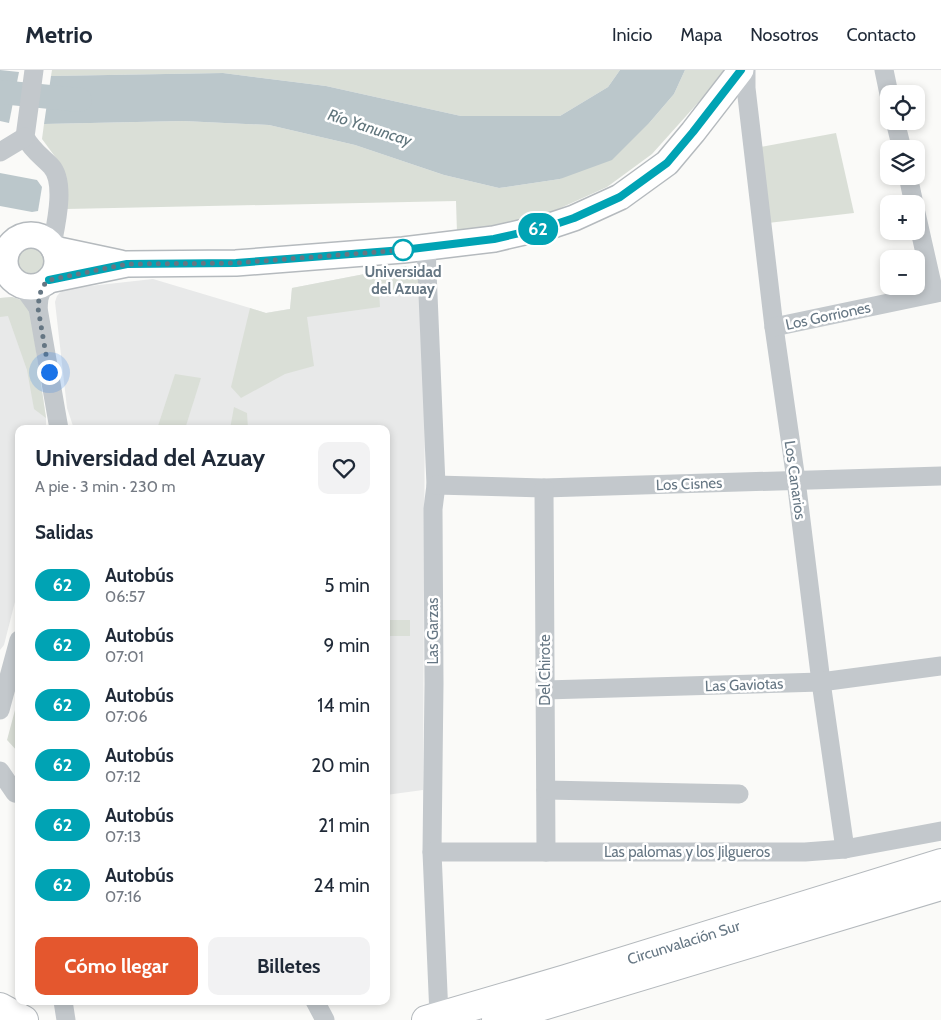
<!DOCTYPE html>
<html lang="es">
<head>
<meta charset="utf-8">
<style>
  body { margin:0; font-family:Cabin,sans-serif; background:#f2f2f3; color:#1f2937; height:100vh; display:flex; flex-direction:column; font-size:19px; white-space:nowrap }
  * { box-sizing:border-box; margin:0 }
  p { font-size:16px; color:#747a83 }
  .icon { flex:none; width:28px; height:28px; fill:none; stroke:currentColor; stroke-width:2; stroke-linecap:round; stroke-linejoin:round }
  .map { position:relative; flex:1; overflow:hidden }
  .sheet { position:absolute; left:15px; top:355px; width:375px; height:580px; display:flex; flex-direction:column; background:#fff; border-radius:10px; box-shadow:0 2px 8px #0003 }
  .sheet>* { flex:none }
  .badge { padding:0 10px; border-radius:16px; font-size:18px; line-height:32px }
  .controls { position:absolute; left:880px; top:15px; display:grid; gap:10px }
  .controls a { display:grid; place-items:center; width:45px; height:45px; border-radius:10px; background:#fff; box-shadow:0 2px 8px #0003; font-size:25px }
  .you { position:absolute; width:25px; height:25px; margin:-12px; border:4px solid #fff; border-radius:50%; background:#1a73e8; box-shadow:0 0 0 8px #1a73e833 }
  .map>.badge { position:absolute; translate:-50% -50%; box-shadow:0 0 0 2px #fff }
  h2 { padding:0 20px; font-size:19px; line-height:45px }
  .round { display:grid; place-items:center; flex:none; width:52px; height:52px; border-radius:10px; background:#f2f2f3 }
  .overview { display:flex; align-items:center; justify-content:space-between; height:85px; padding:0 20px }
  h1 { font-size:24px; font-weight:700; line-height:38px }
  .cta { display:flex; gap:10px; margin-top:auto; padding:10px 20px }
  .cta a { flex:1; height:58px; border-radius:10px; background:#e4572e; color:#fff; font-size:20px; font-weight:700; line-height:58px; text-align:center }
  .cta a+a { background:#f2f2f3; color:#1f2937 }
  ul { padding:0; list-style:none }
  li { display:flex; align-items:center; gap:15px; height:60px; padding:0 20px }
  li div { flex:1 }
  li b { display:block; font-size:19px }
  li em { font-style:normal }
  li .badge { min-width:55px; font-weight:700; text-align:center }
  header { display:flex; align-items:center; gap:30px; box-sizing:border-box; height:70px; padding:0 25px; background:#fff; border-bottom:1px solid #e0e1e3 }
  header strong { font-size:24px }
  nav { display:flex; gap:28px; margin-inline-start:auto; font-size:18px }
  .map>svg:first-child { display:block }
  .built { fill:#e8e9e9 }
  .green { fill:#dadfd7 }
  .water { fill:#bbc7cb }
  .lines { fill:none; stroke-linecap:round; stroke-linejoin:round }
  .river { stroke:#bbc7cb; stroke-width:24 }
  .major-casing { stroke:#b5babe; stroke-width:28 }
  .highway-casing { stroke:#b4b9bd; stroke-width:30 }
  .minor { stroke:#c3c8cc; stroke-width:19 }
  .major { stroke:#fff; stroke-width:25 }
  .highway { stroke:#fff; stroke-width:28 }
  .line-casing { stroke:#fff; stroke-width:11 }
  .line { stroke:#00a3b4; stroke-width:8 }
  .walk { stroke:#657683; stroke-width:5; stroke-dasharray:0 9 }
  .stop-dot { fill:#fff; stroke:#00a3b4; stroke-width:2.5 }
  .labels { text-anchor:middle; stroke-width:5; stroke-linejoin:round; paint-order:stroke }
  .stop-label { font-size:15px; font-weight:bold; fill:#657683; stroke:#fff }
  .street-label { font-size:15px; fill:#657683; stroke:#fff }
  .water-label { font-size:16px; font-style:italic; fill:#60757c; stroke:#fff }
</style>
</head>
<body>
<header>
<strong>Metrio</strong>
<nav><a>Inicio</a><a>Mapa</a><a>Nosotros</a><a>Contacto</a></nav>
</header>
<div class="map">
<svg width="941" height="950" viewBox="0 0 941 950">
  <rect width="100%" height="100%" fill="#fafaf8"/>
  <!-- built -->
  <g class="built">
    <polygon points="406,196 416,199 420,205 425,306 423,720 386,725 386,359 74,359 67,338 55,232 57,226 63,219 153,209 250,238 266,243 277,241 290,239 292,218"/>
    <polygon points="12,227 21,230 30,239 46,348 46,359 19,359 19,516 4,575 0,580 0,228"/>
  </g>
  <!-- green -->
  <g class="green">
    <polygon points="52,0 620,0 608,17 560,46 461,46 326,16 223,3 51,6"/>
    <polygon points="685,0 724,0 704,26 652,84 607,117 536,149 457,163 456,131 66,139 62,96 42,69 44,54 183,51 269,55 355,75 444,105 499,118 560,109 650,52 674,24"/>
    <polygon points="836,63 854,143 768,153 760,77"/>
    <circle cx="30" cy="191" r="18"/>
    <path d="M 406,196 C 418,200 420,204 422,216 L 379,222 L 380,237 L 307,247 L 314,296 L 285,304 L 241,328 L 231,317 L 250,238 L 266,243 L 290,239 L 292,218 Z"/>
    <polygon points="12,227 21,230 30,239 46,348 34,339 27,300 8,246 0,247 0,228"/>
    <polygon points="175,304 201,308 185,359 157,359"/>
    <polygon points="234,337 247,343 248,359 230,359"/>
    <rect x="386" y="550" width="24" height="16"/>
    <polygon points="19,625 19,683 7,670"/>
  </g>
  <!-- water -->
  <g class="water">
    <polygon points="0,0 19,2 9,53 0,51"/>
    <polygon points="620,0 685,0 674,24 650,52 612,90 560,109 499,118 444,105 355,75 269,55 183,51 44,54 51,6 223,3 326,16 461,46 560,46 608,17"/>
    <polygon points="0,103 37,110 42,117 38,141 32,142 0,136"/>
  </g>
  <g class="lines">
    <!-- river -->
    <polyline class="river" points="0,22 80,30"/>
    <!-- major casing -->
    <g class="major-casing">
      <g id="major">
        <circle cx="31" cy="191" r="26"/>
        <polyline points="54,179 120,193"/>
        <polyline points="49,210 127,194 236,193 403,180 494,169 550,156 574,148 620,127 667,93 693,62 741,0"/>
      </g>
    </g>
    <!-- highway casing -->
    <g class="highway-casing">
      <g id="highway">
        <polyline points="0,937 24,950"/>
        <path id="s1" d="M 426,950 L 566,909 L 941,793"/>
        <polyline points="496,950 941,816"/>
      </g>
    </g>
    <!-- minor -->
    <g class="minor">
      <path d="M 34,0 L 25,67 C 32,80 41,86 51,96 C 66,112 56,154 52,175"/>
      <polyline points="746,0 746,18 774,257 796,410 821,612 845,779"/>
      <polyline points="884,0 889,24"/>
      <polyline points="895,51 902,79"/>
      <polyline points="0,82 25,67"/>
      <polyline points="908,106 914,134"/>
      <polyline points="916,143 934,223"/>
      <polyline points="426,177 436,415 433,439 434,614 432,782 439,946"/>
      <polyline points="0,182 4,187"/>
      <polyline points="44,214 39,228 38,238 59,359"/>
      <polyline points="22,216 38,238"/>
      <polyline points="774,257 941,222"/>
      <polyline points="436,415 544,418 941,406"/>
      <polyline points="544,418 546,782"/>
      <polyline points="545,620 821,612 941,596"/>
      <polyline points="0,640 19,570"/>
      <polyline points="0,701 15,723 19,724"/>
      <polyline points="546,720 739,724"/>
      <polyline points="432,782 805,782 845,779 941,761"/>
      <polyline points="63,931 66,950"/>
      <polyline points="315,931 325,950"/>
    </g>
    <!-- major -->
    <use href="#major" class="major"/>
    <!-- highway -->
    <use href="#highway" class="highway"/>
  </g>
  <g class="lines">
    <!-- line casing -->
    <g class="line-casing">
      <polyline id="line" points="49,210 127,194 236,193 403,180 494,169 550,156 574,148 620,127 667,93 693,62 741,0"/>
    </g>
    <!-- line -->
    <use href="#line" class="line"/>
    <!-- walk -->
    <path class="walk" d="M 49,302 L 38,238 C 39,228 40,216 49,210 L 127,194 L 236,193 L 403,180"/>
  </g>
  <!-- markers -->
  <circle class="stop-dot" cx="403" cy="180" r="10"/>
  <g class="labels">
    <!-- stop labels -->
    <g class="stop-label">
      <text x="403" y="207">Universidad<tspan x="403" dy="17">del Azuay</tspan></text>
    </g>
    <!-- street labels -->
    <g class="street-label">
      <text transform="translate(828 246) rotate(-12)" y="5">Los Gorriones</text>
      <text transform="translate(795 410) rotate(82)" y="5">Los Canarios</text>
      <text transform="translate(689 414) rotate(-2)" y="5">Los Cisnes</text>
      <text transform="translate(433 561) rotate(-90)" y="5">Las Garzas</text>
      <text transform="translate(545 600) rotate(-90)" y="5">Del Chirote</text>
      <text transform="translate(744 615) rotate(-2)" y="5">Las Gaviotas</text>
      <text x="687" y="787">Las palomas y los Jilgueros</text>
      <text dy="5" stroke="none"><textPath href="#s1" startOffset="269">Circunvalación Sur</textPath></text>
    </g>
    <!-- water labels -->
    <g class="water-label">
      <text transform="translate(370 57) rotate(18)" y="6">Río Yanuncay</text>
    </g>
  </g>
</svg>
<div class="controls">
<a><svg class="icon" aria-label="locate" viewBox="0 0 24 24"><circle cx="12" cy="12" r="6"/><path d="M12 2v4M12 18v4M2 12h4M18 12h4"/></svg></a>
<a><svg class="icon" aria-label="layers" viewBox="0 0 24 24"><path d="M12 4l9 5-9 5-9-5zM3 14l9 5 9-5"/></svg></a>
<a>+</a>
<a>−</a>
</div>
<div class="you" style="left:49px;top:302px"></div>
<b class="badge" style="left:538px;top:159px;background:#00a3b4;color:#fff">62</b>
<section class="sheet">
<div class="overview"><div><h1>Universidad del Azuay</h1><p>A pie · 3 min · 230 m</p></div><a class="round"><svg class="icon" aria-label="heart" viewBox="0 0 24 24"><path d="M12 20l-8-8c-3-5 5-10 8-4 3-6 11-1 8 4z"/></svg></a></div>
<h2>Salidas</h2>
<ul>
<li><span class="badge" style="background:#00a3b4;color:#fff">62</span><div><b>Autobús</b><p>06:57</p></div><em>5 min</em></li>
<li><span class="badge" style="background:#00a3b4;color:#fff">62</span><div><b>Autobús</b><p>07:01</p></div><em>9 min</em></li>
<li><span class="badge" style="background:#00a3b4;color:#fff">62</span><div><b>Autobús</b><p>07:06</p></div><em>14 min</em></li>
<li><span class="badge" style="background:#00a3b4;color:#fff">62</span><div><b>Autobús</b><p>07:12</p></div><em>20 min</em></li>
<li><span class="badge" style="background:#00a3b4;color:#fff">62</span><div><b>Autobús</b><p>07:13</p></div><em>21 min</em></li>
<li><span class="badge" style="background:#00a3b4;color:#fff">62</span><div><b>Autobús</b><p>07:16</p></div><em>24 min</em></li>
</ul>
<div class="cta"><a>Cómo llegar</a><a>Billetes</a></div>
</section>
</div>
</body>
</html>
